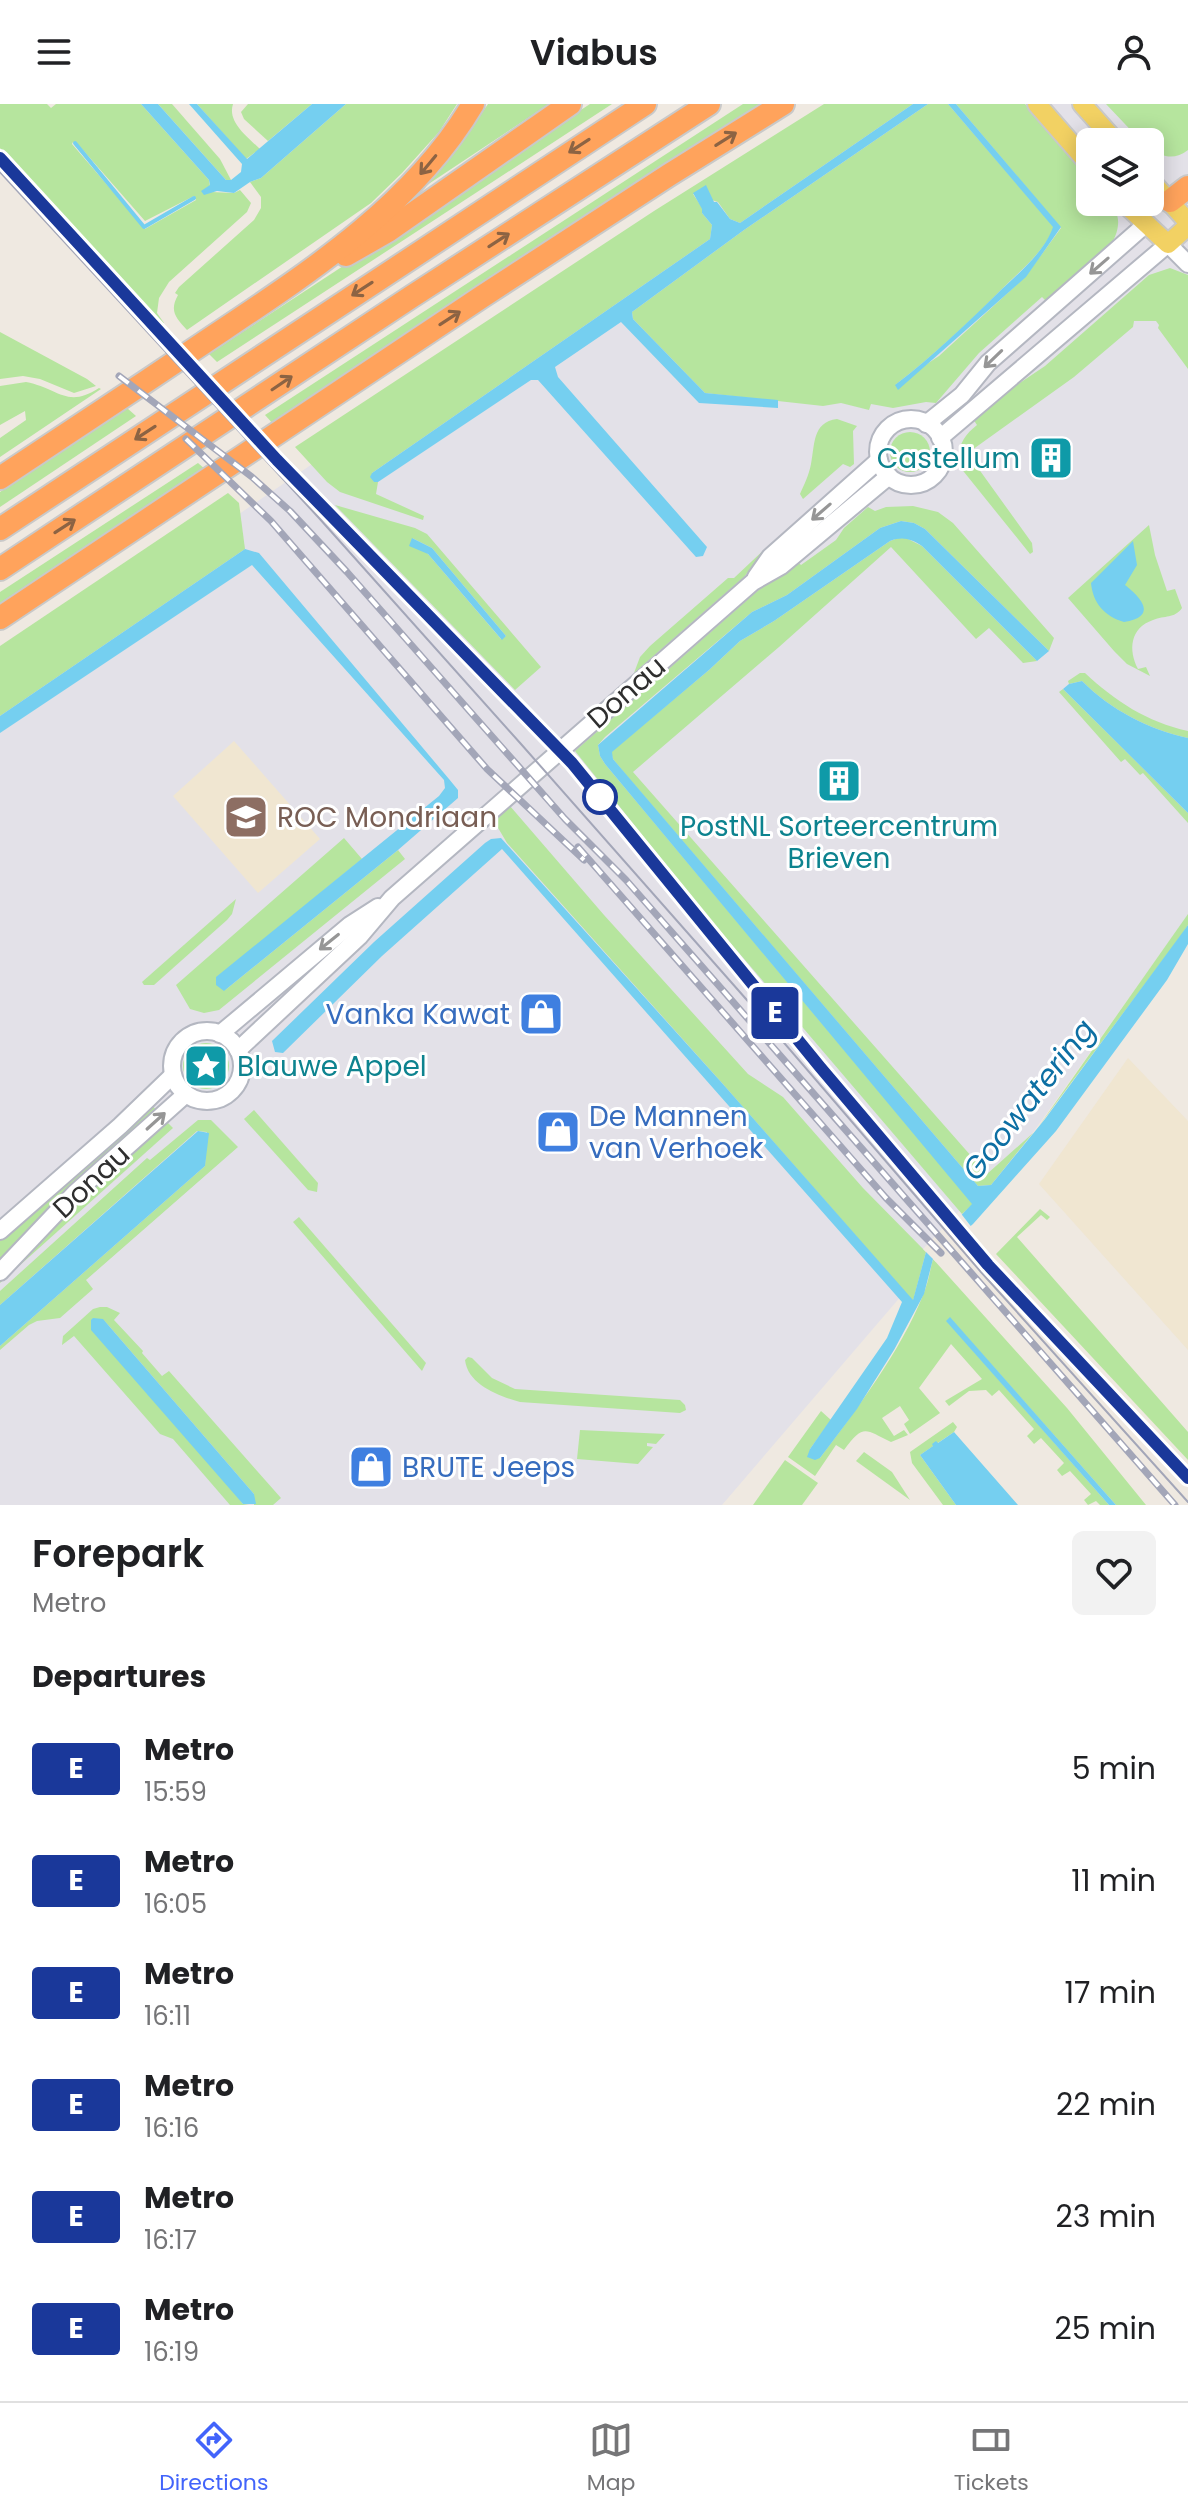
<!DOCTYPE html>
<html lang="en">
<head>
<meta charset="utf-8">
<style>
  body { margin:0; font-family:Poppins,sans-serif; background:#f2f2f2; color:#202124; height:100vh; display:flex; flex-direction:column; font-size:30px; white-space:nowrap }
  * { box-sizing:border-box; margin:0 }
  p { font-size:26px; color:#757577 }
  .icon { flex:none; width:44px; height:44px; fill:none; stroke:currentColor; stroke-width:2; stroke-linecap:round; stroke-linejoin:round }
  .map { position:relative; height:1401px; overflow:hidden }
  .panel { display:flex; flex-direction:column; background:#fff; flex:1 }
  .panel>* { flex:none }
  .badge { padding:0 16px; border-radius:6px; font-size:28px; line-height:52px }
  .fabs { position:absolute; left:1076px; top:24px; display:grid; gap:16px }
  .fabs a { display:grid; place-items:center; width:88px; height:88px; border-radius:12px; background:#fff; box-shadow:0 4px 20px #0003; font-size:40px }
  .map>.badge { position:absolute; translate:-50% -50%; box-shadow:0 0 0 4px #fff }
  h2 { padding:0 32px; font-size:30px; line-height:72px }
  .round { display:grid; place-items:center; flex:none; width:84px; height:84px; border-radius:12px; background:#f2f2f2 }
  .summary { display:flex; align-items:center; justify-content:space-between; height:136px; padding:0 32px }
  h1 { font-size:38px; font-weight:600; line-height:60px }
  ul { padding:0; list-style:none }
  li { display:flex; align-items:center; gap:24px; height:112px; padding:0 32px }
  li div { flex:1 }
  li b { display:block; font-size:30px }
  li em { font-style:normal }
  li .badge { min-width:88px; font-weight:700; text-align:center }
  header { display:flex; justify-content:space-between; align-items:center; height:104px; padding:0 32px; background:#fff; font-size:36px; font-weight:600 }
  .tabs { display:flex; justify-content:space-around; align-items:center; height:112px; border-top:2px solid #e0e0e0; background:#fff; font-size:22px; color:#757577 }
  .tabs a { display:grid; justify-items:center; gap:4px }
  .tabs .current { color:#4264fb }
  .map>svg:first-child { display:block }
  .industrial { fill:#e3e1e8; fill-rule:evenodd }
  .education { fill:#f0e6d1 }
  .green { fill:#b6e59e; fill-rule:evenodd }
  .water { fill:#75cff0 }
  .pier { fill:#efe9e1 }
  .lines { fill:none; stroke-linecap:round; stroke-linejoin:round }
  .stream { stroke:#75cff0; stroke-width:4 }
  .secondary-casing { stroke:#b4b7c1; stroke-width:20 }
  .primary-casing { stroke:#c9c9c9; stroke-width:22 }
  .highway-casing { stroke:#c9c9c9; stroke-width:26 }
  .secondary { stroke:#fff; stroke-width:16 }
  .primary { stroke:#f2d163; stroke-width:18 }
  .highway { stroke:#ffa35c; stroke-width:22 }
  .tram { stroke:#a3a6b8; stroke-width:2 }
  .rail-casing { stroke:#a3a6b8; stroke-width:7 }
  .rail { stroke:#fff; stroke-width:4; stroke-dasharray:12; stroke-linecap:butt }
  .oneway { stroke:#8c6343 }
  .oneway2 { stroke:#969696 }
  .line-casing { stroke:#fff; stroke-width:18 }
  .line { stroke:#1a389a; stroke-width:12 }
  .stop-dot { fill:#fff; stroke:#1a389a; stroke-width:4 }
  .labels { text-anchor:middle; stroke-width:6; stroke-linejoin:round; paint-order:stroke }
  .culture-label { font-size:28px; fill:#0d838f; stroke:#fff; text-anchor:end }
  .street-label { font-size:28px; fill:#2e2e2e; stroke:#fff }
  .education-label { font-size:28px; fill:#785e54; stroke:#fff; text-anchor:start }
  .shop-label { font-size:28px; fill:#366cbe; stroke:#fff; text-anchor:start }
  .water-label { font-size:30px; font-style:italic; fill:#0d6fa3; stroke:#fff }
</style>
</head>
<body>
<header><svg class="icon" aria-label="menu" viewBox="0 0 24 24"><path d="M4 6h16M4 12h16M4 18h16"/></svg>Viabus<svg class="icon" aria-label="person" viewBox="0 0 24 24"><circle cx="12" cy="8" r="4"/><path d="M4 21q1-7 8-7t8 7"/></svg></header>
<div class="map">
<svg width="1188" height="1401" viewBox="0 0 1188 1401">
  <rect width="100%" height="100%" fill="#efe9e1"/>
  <!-- industrial -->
  <path class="industrial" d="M 859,0 L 1188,0 L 1188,811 L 992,1086 L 722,1401 L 0,1401 L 0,576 L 24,557 L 564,188 ZM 1090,38 L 1150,38 L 1150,98 L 1090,98 Z"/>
  <!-- education -->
  <g class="education">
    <polygon points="234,637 320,735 258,789 173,692"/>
    <polygon points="1128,954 1188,1017 1188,1246 1039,1080"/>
  </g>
  <!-- green -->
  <g class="green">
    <path d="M 0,0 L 47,0 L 51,4 L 56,0 L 141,0 L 209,76 L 211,88 L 234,89 L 240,86 L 251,99 L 247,108 L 169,178 L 159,194 L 157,209 L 164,219 L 157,221 L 73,130 L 0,44 ZM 73,38 L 76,38 L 145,117 L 194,92 L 196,96 L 145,125 L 72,40 Z"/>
    <polygon points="158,0 172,0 220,55 231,76 226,76"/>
    <path d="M 197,0 L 233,0 C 227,18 248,33 260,45 L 246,55 Z"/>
    <polygon points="248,0 312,0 268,37 244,15 241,8"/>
    <path d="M 346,0 L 457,0 L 439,28 L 402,69 L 371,99 L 187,226 C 176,214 169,207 178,191 L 175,189 L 179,183 L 254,116 L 261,104 L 261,93 L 250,78 L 261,74 Z"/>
    <polygon points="488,0 549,0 421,85 457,46"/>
    <polygon points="590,0 612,0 217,258 209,250"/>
    <polygon points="743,0 768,0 274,321 265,311"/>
    <polygon points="824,0 913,0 740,119 730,115 718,98 693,90 703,105 702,109 712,121 710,135 372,369 374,378 378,378 376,390 424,412 423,416 340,388 327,378 295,343 654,107"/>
    <path d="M 928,0 L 948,0 L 1054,123 C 1045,147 1020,167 1002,185 C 968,219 934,251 895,281 L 939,252 L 1025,173 L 1061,124 L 956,0 L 1025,0 L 1090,74 L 1090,98 L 1110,98 C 1115,106 1119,111 1118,121 C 1116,150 1069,182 1046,197 L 1042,193 L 979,249 L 936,299 L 926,298 L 893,304 L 871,300 L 869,306 L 841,299 L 823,302 L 705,289 L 633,215 L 632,208 L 744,126 Z"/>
    <path d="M 1106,0 L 1188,0 L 1188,46 C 1175,56 1163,54 1150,44 L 1150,38 L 1142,38 Z"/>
    <path d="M 1170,164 L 1188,171 L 1188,265 L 1158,224 L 1159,221 L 1156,217 L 1134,217 L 1133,223 L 1074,273 L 972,346 L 975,351 L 970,356 L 973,357 L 1032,439 L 1033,448 L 1030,450 L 960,363 C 956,344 963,332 977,321 L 971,312 L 1045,262 L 1149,171 Z"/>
    <polygon points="0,228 87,275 96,282 74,289 40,275 23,272 0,275"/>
    <path d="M 26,278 C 58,284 67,305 99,284 L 101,285 L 0,353 L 0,334 L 26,316 L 25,307 L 0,321 L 0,282 Z"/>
    <polygon points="127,304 136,312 0,403 0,388"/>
    <path d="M 837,315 L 857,322 L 853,327 L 854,360 L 850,363 L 843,360 L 803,395 L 800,390 C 804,381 809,371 811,360 C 815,341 812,318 837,315 Z"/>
    <circle cx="910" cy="348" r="20"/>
    <polygon points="198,359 206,366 0,505 0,488"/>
    <polygon points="228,389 239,399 245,445 0,612 0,542"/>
    <path d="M 335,401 L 415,424 L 427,430 L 541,563 L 515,586 ZM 412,434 L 432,444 L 506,532 L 501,535 L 428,450 Z"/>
    <polygon points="913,402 938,408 953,419 1054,534 1049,547 925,425 914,419 901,417 880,424 787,491 752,508 605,633 598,641 600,652 605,660 973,1100 962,1110 704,808 575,647 762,483 799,459 801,461 836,436 844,424 868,403 875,407 886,403"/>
    <path d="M 1149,421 L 1155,451 L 1167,487 L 1175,485 L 1182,504 C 1174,515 1165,511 1153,516 C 1130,524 1128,546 1138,565 L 1146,563 L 1150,572 L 1127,560 L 1114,547 L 1068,494 Z"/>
    <polygon points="898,434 906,434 922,442 1037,557 1023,559 989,524 976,535 891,443 779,543 633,668 987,1070 1033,1029 991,1081 978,1082 627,672 613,655 611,648 709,566 740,537 774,517 890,437"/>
    <polygon points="769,441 744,473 634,569 640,553 650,542 728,474 734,474"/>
    <path d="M 1080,569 L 1085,569 C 1115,597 1147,618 1188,627 L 1188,634 C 1148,625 1111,606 1082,577 L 1069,580 L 1068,577 Z"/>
    <polygon points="1063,585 1188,709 1188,719 1143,669 1140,671 1125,655 1121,658 1059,588"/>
    <polygon points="510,702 604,811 748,970 783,993 863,1084 926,1148 913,1197 722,979 507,739 494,717"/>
    <polygon points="344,734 362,755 324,786 224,887 398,746 405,755 219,906 204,909 190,905 176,881"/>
    <polygon points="236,795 232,810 227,816 154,881 144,881 142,878"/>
    <polygon points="1188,810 1188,821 1183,829 1039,1022"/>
    <circle cx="206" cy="962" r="23"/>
    <polygon points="150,999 159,1009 0,1157 0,1137"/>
    <polygon points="254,1006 318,1079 317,1088 308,1086 244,1015"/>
    <polygon points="165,1016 173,1024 0,1179 0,1175 83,1088"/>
    <polygon points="198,1016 211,1016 238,1043 86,1176 93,1185 60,1214 37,1217 29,1221 0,1246 0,1242 205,1062 207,1028 197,1027 0,1201 0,1187 147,1054 150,1056"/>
    <polygon points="1040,1105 1050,1113 1047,1116 1041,1111 1017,1133 1188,1328 1188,1356 996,1150"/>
    <polygon points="299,1113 426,1259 422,1267 293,1118"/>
    <path d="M 933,1155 L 1067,1304 L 1146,1401 L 1116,1401 L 950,1214 L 947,1217 L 1109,1401 L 1100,1401 L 1096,1397 L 1088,1401 L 1084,1396 L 1091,1390 L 1070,1367 L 1062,1372 L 1057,1366 L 1064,1359 L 1041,1334 L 1034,1340 L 1027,1332 L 1034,1325 L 999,1286 L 992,1292 L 986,1286 L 969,1287 L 949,1302 L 945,1297 L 982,1275 L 951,1240 L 919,1284 L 940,1309 L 910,1330 L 904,1320 L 909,1316 L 900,1302 L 882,1314 L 894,1332 L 904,1326 L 908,1331 L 891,1338 C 865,1326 864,1319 844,1346 L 836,1341 L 815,1372 L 788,1353 L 821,1307 L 831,1316 L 810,1345 L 820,1354 C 856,1306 901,1247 923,1191 C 928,1180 930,1166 933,1155 Z"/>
    <polygon points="100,1203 107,1203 120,1209 114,1216 143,1247 142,1249 162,1272 169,1267 281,1394 273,1401 254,1401 254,1390 103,1215 243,1400 249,1401 230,1401 173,1335 160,1330 74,1232 62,1241 63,1232 93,1205"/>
    <path d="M 468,1253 L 472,1254 L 492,1274 L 515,1285 L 680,1296 L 685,1301 L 686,1306 L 680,1309 L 520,1298 C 499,1292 468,1281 465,1256 Z"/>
    <polygon points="953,1318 957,1323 954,1328 920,1351 956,1401 943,1401 912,1359 910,1348"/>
    <polygon points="580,1326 665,1330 656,1340 647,1339 647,1342 653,1343 638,1360 577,1355"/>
    <polygon points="864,1348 892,1368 910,1396 856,1357"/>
    <polygon points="785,1356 818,1379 802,1401 753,1401"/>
  </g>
  <!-- water -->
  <g class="water">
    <polygon points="141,0 158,0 226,76 231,76 241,68 242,60 189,0 197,0 247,55 312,0 346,0 261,74 250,78 234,89 217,87 204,91 201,87 210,81 209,76"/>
    <polygon points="913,0 928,0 744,126 632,208 633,215 705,289 778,296 778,304 699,299 621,218 555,263 558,273 707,443 703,452 696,453 538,276 531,276 378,378 374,378 370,373 372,369 710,135 712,121 702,109 702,105 693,89 706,81 714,98 717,98 730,115 740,119"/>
    <path d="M 948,0 L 956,0 L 1061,123 L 1026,173 L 898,286 L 895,281 C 934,251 967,219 1002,185 C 1020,168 1045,147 1053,123 Z"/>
    <path d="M 901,417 L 914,419 L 925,425 L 1049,547 L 1037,557 L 922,442 C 911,435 903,432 890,437 L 774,517 L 740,537 L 709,566 L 612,648 L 613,655 L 978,1082 L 991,1081 L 1045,1015 L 1188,821 L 1188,840 L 1167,876 L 1056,1027 L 973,1120 L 933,1155 L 924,1190 L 894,1246 L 857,1305 L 820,1354 L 815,1356 L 807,1353 L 810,1345 L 887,1234 L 902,1198 L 502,745 L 382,852 L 283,949 L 275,948 L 272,937 L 374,838 L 485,739 L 491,735 L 501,734 L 722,979 L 913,1196 L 926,1148 L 972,1100 L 605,660 L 600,652 L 598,641 L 752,508 L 787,491 L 880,424 Z"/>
    <polygon points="412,434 432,444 506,532 502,536 428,450 409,442"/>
    <path d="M 1133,437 L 1137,461 L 1125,481 C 1143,495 1157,513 1124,518 C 1104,512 1093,499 1091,479 Z"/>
    <polygon points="245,445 259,449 449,675 458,686 458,694 398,746 224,887 216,881 216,873 439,692 445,684 444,676 252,461 0,629 0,612"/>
    <path d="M 1082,577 C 1111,606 1148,625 1188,634 L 1188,709 L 1063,585 L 1069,580 Z"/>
    <polygon points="198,1027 209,1029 205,1062 0,1242 0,1201"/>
    <polygon points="950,1213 1116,1401 1109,1401 946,1217"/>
    <polygon points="93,1214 103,1215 254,1390 256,1400 243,1400 91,1226 91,1216"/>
    <polygon points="954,1328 1018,1401 1019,1401 956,1401 920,1351 933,1342 932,1340 936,1337 938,1339"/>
  </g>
  <!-- pier -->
  <polygon class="pier" points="959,1107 973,1125 936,1158 923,1145"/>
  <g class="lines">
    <!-- stream -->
    <polyline class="stream" points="75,39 144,123 194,94"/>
    <!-- secondary casing -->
    <g class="secondary-casing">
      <g id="secondary">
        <circle cx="911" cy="348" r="33"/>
        <polyline points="926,320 962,291 988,259 1146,120"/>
        <polyline points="940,334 1168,140 1188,160"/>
        <polyline points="756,473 770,453 879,356"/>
        <circle cx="207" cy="962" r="35"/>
        <polyline points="220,930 350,821 378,803"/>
        <polyline points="238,946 359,833 392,794 753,478 781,462 889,372"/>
        <polyline points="0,1127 120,1022 173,971"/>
        <polyline points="0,1168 75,1089 186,990"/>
      </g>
    </g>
    <!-- primary casing -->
    <g class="primary-casing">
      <g id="primary">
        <polyline points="1037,0 1090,61"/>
        <polyline points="1082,0 1116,38"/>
        <polyline points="1150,76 1188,118"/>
        <polyline points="1123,98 1168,140 1188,122"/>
      </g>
    </g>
    <!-- highway casing -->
    <g class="highway-casing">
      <g id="highway">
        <polyline points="1170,97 1188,83"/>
        <polyline points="346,151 388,127 570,0"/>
        <path d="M 0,374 C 68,329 135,285 202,240 C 302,173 411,105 473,0"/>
        <polyline points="0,425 645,0"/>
        <polyline points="0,465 411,193 709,0"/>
        <polyline points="0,514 483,192 669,71 783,0"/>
      </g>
    </g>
    <!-- secondary -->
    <use href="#secondary" class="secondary"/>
    <!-- primary -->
    <use href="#primary" class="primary"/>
    <!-- highway -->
    <use href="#highway" class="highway"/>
    <!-- tram -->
    <g class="tram">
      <polyline points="0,68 319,414 521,640 761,912 981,1168 1188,1398"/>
      <polyline points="332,412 572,659 828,972"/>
      <polyline points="1113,1296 1188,1374"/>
    </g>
    <!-- rail casing -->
    <g class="rail-casing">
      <g id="rail">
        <polyline points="119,272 252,373 290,407 347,468 565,715 626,776 1175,1401"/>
        <polyline points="186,335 271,417 487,665 584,756"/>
        <polyline points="578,743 886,1094 941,1149"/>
      </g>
    </g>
    <!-- rail -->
    <use href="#rail" class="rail"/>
  </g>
  <!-- one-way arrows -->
  <defs><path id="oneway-shaft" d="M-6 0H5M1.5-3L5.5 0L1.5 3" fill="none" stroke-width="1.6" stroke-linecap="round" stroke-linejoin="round" transform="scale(2)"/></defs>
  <g class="oneway">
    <use href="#oneway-shaft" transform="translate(726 35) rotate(-32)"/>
    <use href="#oneway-shaft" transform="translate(579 42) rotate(147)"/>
    <use href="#oneway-shaft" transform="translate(428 61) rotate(130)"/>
    <use href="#oneway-shaft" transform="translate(499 136) rotate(-33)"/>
    <use href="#oneway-shaft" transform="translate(362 185) rotate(147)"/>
    <use href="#oneway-shaft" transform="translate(450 214) rotate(-33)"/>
    <use href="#oneway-shaft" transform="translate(282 279) rotate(-34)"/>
    <use href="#oneway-shaft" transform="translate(145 329) rotate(147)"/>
    <use href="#oneway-shaft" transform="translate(65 422) rotate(-33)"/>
  </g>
  <g class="oneway2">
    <use href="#oneway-shaft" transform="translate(1099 162) rotate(139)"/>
    <use href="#oneway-shaft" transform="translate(993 255) rotate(136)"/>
    <use href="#oneway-shaft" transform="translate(821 408) rotate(139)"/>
    <use href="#oneway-shaft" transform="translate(329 838) rotate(141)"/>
    <use href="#oneway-shaft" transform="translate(156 1017) rotate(-42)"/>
  </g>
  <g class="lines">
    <!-- line casing -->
    <g class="line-casing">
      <polyline id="line" points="0,54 277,356 572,659 820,963 988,1161 1188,1374"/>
    </g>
    <!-- line -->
    <use href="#line" class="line"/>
  </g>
  <!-- icons -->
  <defs>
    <g id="building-square" transform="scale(2.3)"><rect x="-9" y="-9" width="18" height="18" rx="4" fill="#0f9aa8" stroke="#fff"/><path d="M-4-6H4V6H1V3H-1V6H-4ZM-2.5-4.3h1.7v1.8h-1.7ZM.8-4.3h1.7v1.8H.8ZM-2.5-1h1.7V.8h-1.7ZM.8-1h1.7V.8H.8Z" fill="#fff"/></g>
    <g id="university-square" transform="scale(2.3)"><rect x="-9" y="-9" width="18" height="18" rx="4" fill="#8d6e63" stroke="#fff"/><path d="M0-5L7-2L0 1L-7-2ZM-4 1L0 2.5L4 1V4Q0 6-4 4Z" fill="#fff"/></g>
    <g id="shop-square" transform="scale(2.3)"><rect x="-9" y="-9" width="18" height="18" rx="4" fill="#3f7fe0" stroke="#fff"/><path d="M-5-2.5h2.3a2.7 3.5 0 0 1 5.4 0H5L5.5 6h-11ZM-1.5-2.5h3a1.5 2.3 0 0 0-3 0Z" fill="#fff"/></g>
    <g id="sight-square" transform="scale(2.3)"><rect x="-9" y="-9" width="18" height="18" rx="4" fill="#0f9aa8" stroke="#fff"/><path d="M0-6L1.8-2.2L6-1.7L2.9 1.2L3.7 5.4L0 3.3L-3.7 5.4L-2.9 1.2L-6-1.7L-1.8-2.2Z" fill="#fff"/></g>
  </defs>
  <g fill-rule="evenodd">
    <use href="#building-square" x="1051" y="354"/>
    <use href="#building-square" x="839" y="677"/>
    <use href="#university-square" x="246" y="713"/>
    <use href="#shop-square" x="541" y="910"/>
    <use href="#sight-square" x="206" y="962"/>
    <use href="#shop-square" x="558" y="1028"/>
    <use href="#shop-square" x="371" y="1363"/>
  </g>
  <!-- markers -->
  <circle class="stop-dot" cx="600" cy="693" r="16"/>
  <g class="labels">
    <!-- culture labels -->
    <g class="culture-label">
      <text x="1020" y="364">Castellum</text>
      <text x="839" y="732" text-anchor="middle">PostNL Sorteercentrum<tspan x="839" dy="32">Brieven</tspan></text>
      <text x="237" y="972" text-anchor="start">Blauwe Appel</text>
    </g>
    <!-- street labels -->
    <g class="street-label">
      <text transform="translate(626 588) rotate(-41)" y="10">Donau</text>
      <text transform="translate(91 1077) rotate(-43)" y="10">Donau</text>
    </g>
    <!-- education labels -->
    <g class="education-label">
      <text x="277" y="723">ROC Mondriaan</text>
    </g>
    <!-- shop labels -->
    <g class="shop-label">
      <text x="510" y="920" text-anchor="end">Vanka Kawat</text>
      <text x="589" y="1022">De Mannen<tspan x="589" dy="32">van Verhoek</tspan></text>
      <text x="402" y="1373">BRUTE Jeeps</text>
    </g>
    <!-- water labels -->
    <g class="water-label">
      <text transform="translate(1029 996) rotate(-52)" y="10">Goowatering</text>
    </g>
  </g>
</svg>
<div class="fabs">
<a><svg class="icon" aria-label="layers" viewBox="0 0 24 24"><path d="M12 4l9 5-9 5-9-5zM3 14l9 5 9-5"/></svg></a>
</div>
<b class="badge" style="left:775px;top:909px;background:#1a389a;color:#fff">E</b>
</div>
<section class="panel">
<div class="summary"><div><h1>Forepark</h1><p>Metro</p></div><a class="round"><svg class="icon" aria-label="heart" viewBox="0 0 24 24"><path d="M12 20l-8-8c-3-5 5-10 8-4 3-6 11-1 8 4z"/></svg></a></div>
<h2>Departures</h2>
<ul>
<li><span class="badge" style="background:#1a389a;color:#fff">E</span><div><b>Metro</b><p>15:59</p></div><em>5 min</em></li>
<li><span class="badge" style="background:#1a389a;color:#fff">E</span><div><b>Metro</b><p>16:05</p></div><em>11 min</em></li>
<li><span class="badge" style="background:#1a389a;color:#fff">E</span><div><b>Metro</b><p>16:11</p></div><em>17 min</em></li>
<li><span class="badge" style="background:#1a389a;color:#fff">E</span><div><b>Metro</b><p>16:16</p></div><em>22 min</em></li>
<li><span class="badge" style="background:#1a389a;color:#fff">E</span><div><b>Metro</b><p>16:17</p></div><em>23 min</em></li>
<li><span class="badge" style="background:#1a389a;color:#fff">E</span><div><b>Metro</b><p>16:19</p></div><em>25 min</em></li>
</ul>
</section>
<nav class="tabs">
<a class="current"><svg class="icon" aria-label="directions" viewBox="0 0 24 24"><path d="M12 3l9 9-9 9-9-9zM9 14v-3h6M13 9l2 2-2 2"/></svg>Directions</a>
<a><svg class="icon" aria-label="map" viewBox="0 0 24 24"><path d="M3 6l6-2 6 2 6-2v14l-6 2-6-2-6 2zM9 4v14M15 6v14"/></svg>Map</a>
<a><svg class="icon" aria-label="tickets" viewBox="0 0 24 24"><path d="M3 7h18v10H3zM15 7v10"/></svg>Tickets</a>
</nav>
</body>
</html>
